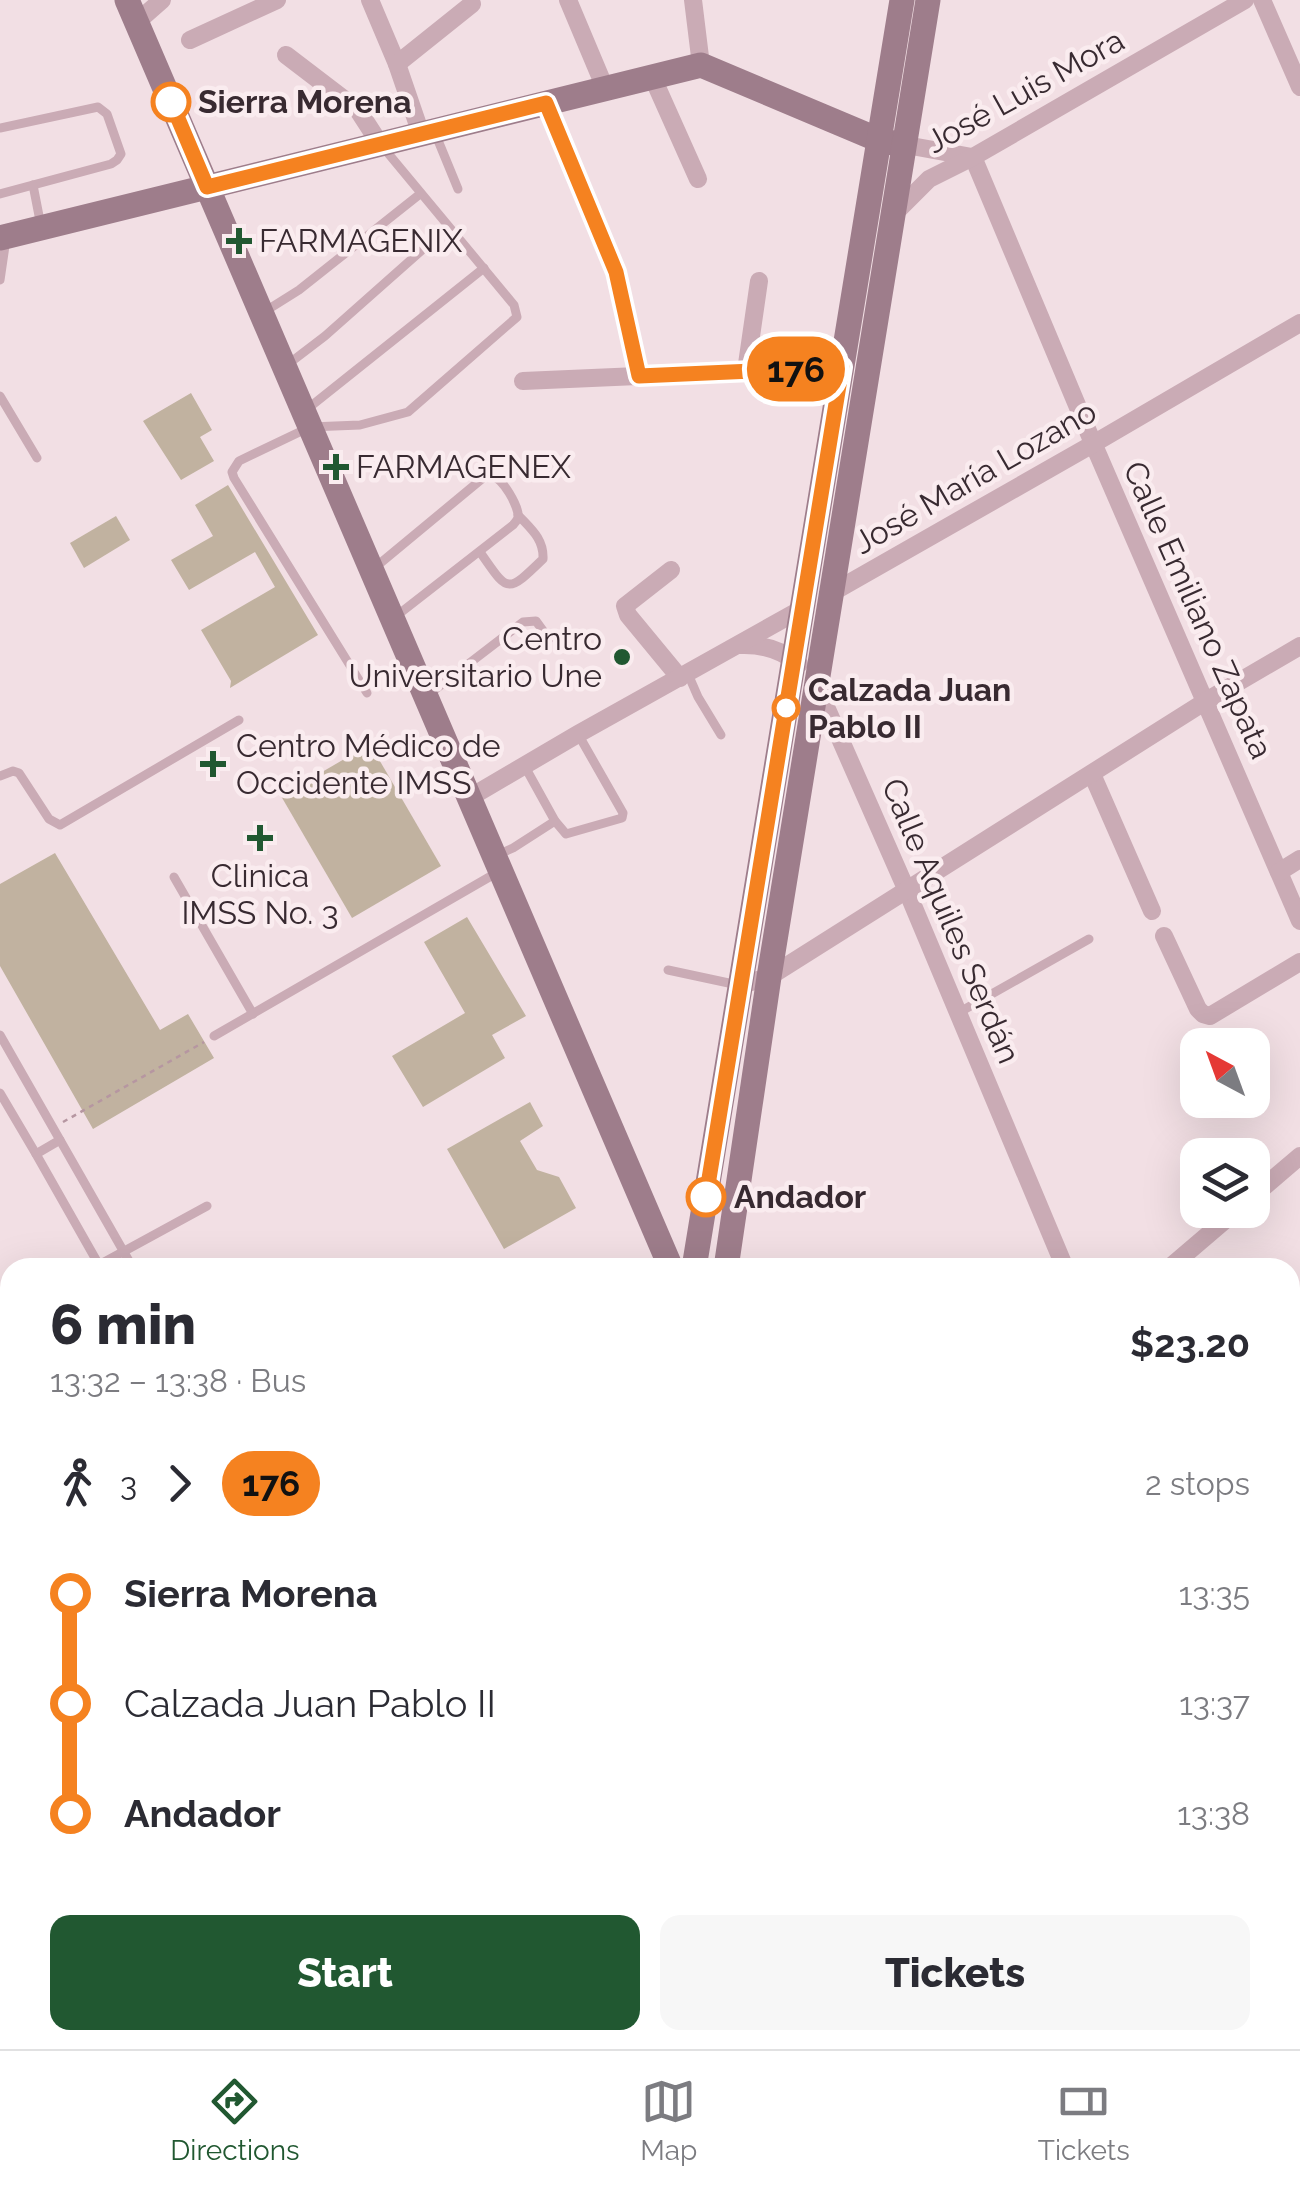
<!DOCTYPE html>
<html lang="en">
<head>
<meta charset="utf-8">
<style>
  body { margin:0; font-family:Raleway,sans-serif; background:#f7f7f7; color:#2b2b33; height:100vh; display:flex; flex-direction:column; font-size:38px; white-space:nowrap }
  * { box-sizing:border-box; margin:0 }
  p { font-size:32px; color:#7c7c81 }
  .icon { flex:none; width:55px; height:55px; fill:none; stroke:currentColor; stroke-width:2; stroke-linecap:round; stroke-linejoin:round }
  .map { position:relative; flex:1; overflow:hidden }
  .drawer { position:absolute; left:0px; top:1258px; width:1300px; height:792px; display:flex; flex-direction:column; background:#fff; border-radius:30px 30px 0 0; box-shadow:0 10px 40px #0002 }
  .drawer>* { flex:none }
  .badge { padding:0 20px; border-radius:32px; font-size:35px; line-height:65px }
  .needle { width:65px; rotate:319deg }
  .tools { position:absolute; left:1180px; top:1028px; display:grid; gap:20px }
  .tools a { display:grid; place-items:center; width:90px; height:90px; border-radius:20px; background:#fff; box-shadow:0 10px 40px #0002; font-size:50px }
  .map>.badge { position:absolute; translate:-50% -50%; box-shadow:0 0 0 5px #fff }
  .legs { display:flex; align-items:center; gap:15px; height:110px; padding:0 50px; font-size:32px }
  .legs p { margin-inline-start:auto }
  .head { display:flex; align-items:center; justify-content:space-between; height:170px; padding:0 50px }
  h1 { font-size:55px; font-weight:800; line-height:75px }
  .button { display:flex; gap:20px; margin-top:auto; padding:20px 50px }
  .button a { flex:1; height:115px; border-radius:20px; background:#215831; color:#fff; font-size:40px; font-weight:800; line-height:115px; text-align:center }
  .button a+a { background:#f7f7f7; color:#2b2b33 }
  ul { padding:0 50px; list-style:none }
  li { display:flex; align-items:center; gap:35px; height:110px; font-size:38px }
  li i { display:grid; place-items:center; width:15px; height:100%; margin:0 12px; background:currentColor }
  li i::after { content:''; width:25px; height:25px; margin:-12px; border:8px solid; border-radius:50%; background:#fff }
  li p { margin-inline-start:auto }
  li:first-child i { background:linear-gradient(#0000 50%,currentColor 0) }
  li:last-child i { background:linear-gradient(currentColor 50%,#0000 0) }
  .tab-bar { display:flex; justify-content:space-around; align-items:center; height:140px; border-top:2px solid #e1e1e2; background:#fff; font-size:28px; color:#7c7c81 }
  .tab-bar a { display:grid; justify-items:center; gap:5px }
  .tab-bar .current { color:#215831 }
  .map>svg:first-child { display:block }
  .green { fill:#c1b2a0 }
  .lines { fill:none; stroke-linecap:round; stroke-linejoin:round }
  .path { stroke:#b696a1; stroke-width:2.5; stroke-dasharray:5 5; stroke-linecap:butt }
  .lane { stroke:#caabb5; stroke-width:9 }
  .street { stroke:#caabb5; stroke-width:18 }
  .secondary { stroke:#9e7d8b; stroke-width:25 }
  .line-1-casing { stroke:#fff; stroke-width:22 }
  .line-1 { stroke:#f58220; stroke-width:15 }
  .stop-1-dot { fill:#fff; stroke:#f58220; stroke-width:5 }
  .poi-dot { fill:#215831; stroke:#faecef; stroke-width:4 }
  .labels { text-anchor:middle; stroke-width:9; stroke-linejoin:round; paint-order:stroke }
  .street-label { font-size:32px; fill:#382a31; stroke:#faecef }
  .stop-label { font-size:32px; font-weight:bold; fill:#382a31; stroke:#faecef; text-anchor:start }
  .poi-label { font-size:32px; fill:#382a31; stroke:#faecef; text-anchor:start }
</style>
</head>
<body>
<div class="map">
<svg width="1300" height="2049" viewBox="0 0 1300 2049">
  <rect width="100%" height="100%" fill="#f2dfe4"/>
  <!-- green -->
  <g class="green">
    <polygon points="191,393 212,430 200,437 214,461 181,480 143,421"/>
    <polygon points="228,485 318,635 230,688 231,681 201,630 275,587 255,552 189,590 171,560 213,536 195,505"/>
    <polygon points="116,516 130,540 84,568 70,543"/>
    <polygon points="370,744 441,866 352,918 281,796"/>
    <polygon points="55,853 160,1030 188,1014 214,1058 93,1129 0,966 0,884"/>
    <polygon points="467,917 526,1016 492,1035 505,1058 423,1107 392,1056 465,1013 424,942"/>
    <polygon points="530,1102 543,1126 520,1141 537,1170 559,1177 576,1208 504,1249 447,1149"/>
  </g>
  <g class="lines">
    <!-- path -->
    <polyline class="path" points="63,1122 204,1042"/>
    <!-- lane -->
    <g class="lane">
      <polyline points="0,128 98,107 107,114 121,154 117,160 111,164 0,194"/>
      <polyline points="435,133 458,189"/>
      <polyline points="33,185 41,226"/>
      <polyline points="0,280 6,239"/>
      <polyline points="264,312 299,290 420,194"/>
      <polyline points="287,365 325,336 448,227"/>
      <polyline points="0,396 37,458"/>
      <polyline points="306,410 484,268"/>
      <path d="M 480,552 C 508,592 506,595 543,559 C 544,539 531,529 518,515"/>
      <path d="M 372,570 L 483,478 C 486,477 489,476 491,476 C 502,476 520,508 518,518 C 517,520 515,523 513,525 L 395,617"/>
      <polyline points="688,674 698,697 721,735"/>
      <polyline points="367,693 234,478 232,472 239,461 310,427 360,425 408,412 517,317 514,305 382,146"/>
      <polyline points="428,695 523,622 536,621 549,639"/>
      <polyline points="524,765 555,821 566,834 622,818 623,813 578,734"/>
      <polyline points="0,776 13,771 19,773 49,819 60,825 239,720"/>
      <polyline points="497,855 513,848 555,821"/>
      <polyline points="174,877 253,1014"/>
      <polyline points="668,970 738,985"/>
      <polyline points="958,1013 1089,939"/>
      <polyline points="0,1035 133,1268"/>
      <polyline points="214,1036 498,872"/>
      <polyline points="0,1093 36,1154"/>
      <polyline points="60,1140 36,1154 99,1265"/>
      <polyline points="97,1266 207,1206"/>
      <polyline points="0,1327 10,1319"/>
      <polyline points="0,1493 10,1487"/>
      <polyline points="0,1543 10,1537"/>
      <polyline points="0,1578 10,1572"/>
    </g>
    <!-- street -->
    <g class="street">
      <polyline points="370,0 397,64 421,134"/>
      <polyline points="568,0 605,88"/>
      <polyline points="693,0 701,65"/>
      <polyline points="1262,0 1300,87"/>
      <polyline points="137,22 162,0"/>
      <polyline points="190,40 277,0"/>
      <polyline points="286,55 358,110 380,144"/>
      <polyline points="397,64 472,4"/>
      <polyline points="652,76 698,179"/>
      <polyline points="545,103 616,272 639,376"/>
      <polyline points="906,145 972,157"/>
      <polyline points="973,157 1090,436 1300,921"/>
      <polyline points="895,213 929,179 973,157 1245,0"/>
      <polyline points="746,371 759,281"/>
      <polyline points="523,381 842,367"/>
      <polyline points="671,570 625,606 628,615 680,678"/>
      <polyline points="828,595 1093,444 1300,323"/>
      <path d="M 740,645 C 763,644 782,650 799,664"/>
      <polyline points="816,684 907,891 1065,1268"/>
      <polyline points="1092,774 1152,911"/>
      <polyline points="469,798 578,734 805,607"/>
      <polyline points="1279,872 1300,859"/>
      <polyline points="1164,936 1198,1009 1203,1014 1210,1016 1300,962"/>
      <polyline points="740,985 769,977 1206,701 1300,646"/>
      <polyline points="1252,1197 1300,1156"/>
      <polyline points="1169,1268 1237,1210"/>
      <polyline points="1290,1531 1300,1523"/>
      <polyline points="0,1743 10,1738"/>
      <polyline points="1290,1801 1300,1825"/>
      <polyline points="1290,1883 1300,1873"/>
      <polyline points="228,2040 234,2049"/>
      <polyline points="382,2040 389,2049"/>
      <polyline points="509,2040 515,2049"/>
      <polyline points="656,2040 660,2049"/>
      <polyline points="1191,2040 1195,2049"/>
      <polyline points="265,2049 280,2040"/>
      <polyline points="703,2049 713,2040"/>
      <polyline points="1115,2049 1124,2040"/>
    </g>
    <!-- secondary -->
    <g class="secondary">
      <polyline points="127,0 671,1268"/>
      <polyline points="0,238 701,65 879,140 893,143"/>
      <polyline points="694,1268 902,0"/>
      <polyline points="726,1268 769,977 928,0"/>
      <polyline points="999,2040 1003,2049"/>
    </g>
  </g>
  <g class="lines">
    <!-- line-1 casing -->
    <g class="line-1-casing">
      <polyline id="line-1" points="171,102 207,187 546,103 616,272 639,376 842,367 706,1197"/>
    </g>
    <!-- line-1 -->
    <use href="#line-1" class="line-1"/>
  </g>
  <!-- markers -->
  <g class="stop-1-dot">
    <circle cx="171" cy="102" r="18"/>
    <circle cx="786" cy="708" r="12"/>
    <circle cx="706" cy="1197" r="18"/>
  </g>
  <g class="poi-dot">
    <path d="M234 226h10v10h10v10h-10v10h-10v-10h-10v-10h10z"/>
    <path d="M331 452h10v10h10v10h-10v10h-10v-10h-10v-10h10z"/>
    <circle cx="622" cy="657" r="10"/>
    <path d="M208 749h10v10h10v10h-10v10h-10v-10h-10v-10h10z"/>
    <path d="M255 823h10v10h10v10h-10v10h-10v-10h-10v-10h10z"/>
  </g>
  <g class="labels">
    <!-- street labels -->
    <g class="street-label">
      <text transform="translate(1025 91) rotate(-29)" y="11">José Luis Mora</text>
      <text transform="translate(975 477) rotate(-30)" y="11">José María Lozano</text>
      <text transform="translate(1198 610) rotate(66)" y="11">Calle Emiliano Zapata</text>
      <text transform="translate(951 921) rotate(67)" y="11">Calle Aquiles Serdán</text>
    </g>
    <!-- stop labels -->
    <g class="stop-label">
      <text x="198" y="113">Sierra Morena</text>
      <text x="808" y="701">Calzada Juan<tspan x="808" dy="37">Pablo II</tspan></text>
      <text x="734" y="1208">Andador</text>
    </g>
    <!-- poi labels -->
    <g class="poi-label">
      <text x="259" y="252">FARMAGENIX</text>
      <text x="356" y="478">FARMAGENEX</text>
      <text x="602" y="650" text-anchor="end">Centro<tspan x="602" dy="37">Universitario Une</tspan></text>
      <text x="236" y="757">Centro Médico de<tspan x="236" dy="37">Occidente IMSS</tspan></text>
      <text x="260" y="887" text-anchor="middle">Clinica<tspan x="260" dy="37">IMSS No. 3</tspan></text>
    </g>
  </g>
</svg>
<div class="tools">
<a><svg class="needle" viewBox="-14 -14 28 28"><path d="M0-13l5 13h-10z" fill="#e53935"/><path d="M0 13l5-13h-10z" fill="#7c7c81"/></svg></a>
<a><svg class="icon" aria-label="layers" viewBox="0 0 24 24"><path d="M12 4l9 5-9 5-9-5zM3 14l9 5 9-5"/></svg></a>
</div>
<b class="badge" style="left:796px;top:369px;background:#f58220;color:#111">176</b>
<section class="drawer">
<div class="head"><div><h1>6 min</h1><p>13:32 – 13:38 · Bus</p></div><b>$23.20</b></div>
<div class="legs"><svg class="icon" aria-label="walk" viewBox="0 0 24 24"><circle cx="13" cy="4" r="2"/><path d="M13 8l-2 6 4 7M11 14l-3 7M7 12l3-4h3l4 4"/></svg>3<svg class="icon" aria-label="forward" viewBox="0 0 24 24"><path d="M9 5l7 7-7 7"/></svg><b class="badge" style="background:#f58220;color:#111">176</b><p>2 stops</p></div>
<ul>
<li><i style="color:#f58220"></i><b>Sierra Morena</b><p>13:35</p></li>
<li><i style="color:#f58220"></i><span>Calzada Juan Pablo II</span><p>13:37</p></li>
<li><i style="color:#f58220"></i><b>Andador</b><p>13:38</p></li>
</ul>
<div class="button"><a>Start</a><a>Tickets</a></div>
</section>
</div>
<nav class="tab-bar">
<a class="current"><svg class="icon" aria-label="directions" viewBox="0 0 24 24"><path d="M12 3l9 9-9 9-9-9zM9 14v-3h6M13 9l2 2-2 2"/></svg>Directions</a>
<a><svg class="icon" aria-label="map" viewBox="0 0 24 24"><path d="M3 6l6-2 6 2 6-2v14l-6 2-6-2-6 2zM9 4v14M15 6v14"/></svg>Map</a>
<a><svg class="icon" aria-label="tickets" viewBox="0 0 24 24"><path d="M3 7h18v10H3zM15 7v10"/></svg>Tickets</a>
</nav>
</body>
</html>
